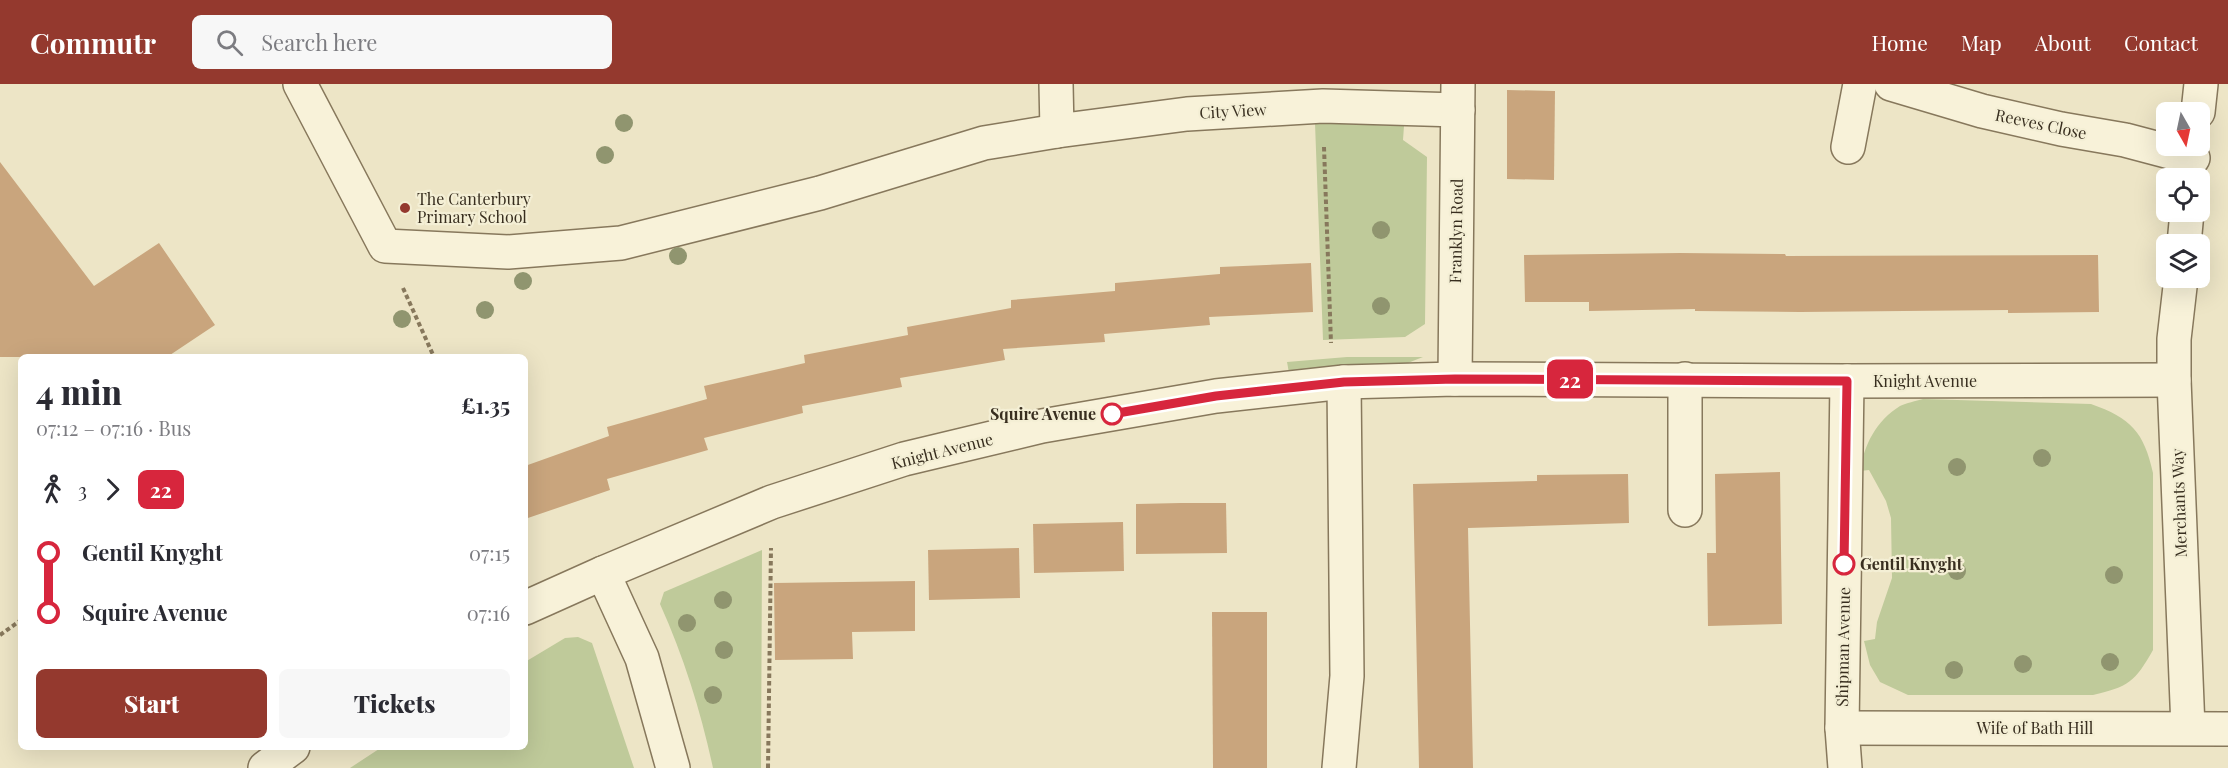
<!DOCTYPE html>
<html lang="en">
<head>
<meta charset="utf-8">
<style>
  body { margin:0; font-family:"Playfair Display",serif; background:#f7f7f7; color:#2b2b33; height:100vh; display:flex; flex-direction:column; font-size:22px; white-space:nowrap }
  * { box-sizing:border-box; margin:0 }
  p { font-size:20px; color:#7c7c81 }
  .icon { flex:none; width:33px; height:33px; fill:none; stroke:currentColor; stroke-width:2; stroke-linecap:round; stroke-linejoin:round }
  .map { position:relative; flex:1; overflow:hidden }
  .drawer { position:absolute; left:18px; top:270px; width:510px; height:396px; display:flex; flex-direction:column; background:#fff; border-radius:9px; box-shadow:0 6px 24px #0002 }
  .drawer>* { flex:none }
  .badge { padding:0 12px; border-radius:9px; font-size:21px; line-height:39px }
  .needle { width:39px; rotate:171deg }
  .fabs { position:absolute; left:2156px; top:18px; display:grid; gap:12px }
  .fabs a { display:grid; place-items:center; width:54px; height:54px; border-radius:9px; background:#fff; box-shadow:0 6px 24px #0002; font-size:30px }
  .map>.badge { position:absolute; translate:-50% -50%; box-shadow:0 0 0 3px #fff }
  .legs { display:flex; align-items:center; gap:9px; height:66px; padding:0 18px; font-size:20px }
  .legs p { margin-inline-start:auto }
  .overview { display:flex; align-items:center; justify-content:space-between; height:102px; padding:0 18px }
  h1 { font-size:33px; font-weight:800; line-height:45px }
  .cta { display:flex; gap:12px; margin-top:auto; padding:12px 18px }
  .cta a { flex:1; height:69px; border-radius:9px; background:#94392e; color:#fff; font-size:24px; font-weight:800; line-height:69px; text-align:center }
  .cta a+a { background:#f7f7f7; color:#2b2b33 }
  ul { padding:0 18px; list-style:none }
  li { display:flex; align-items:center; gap:21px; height:60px; font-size:22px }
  li i { display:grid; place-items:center; width:9px; height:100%; margin:0 8px; background:currentColor }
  li i::after { content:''; width:15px; height:15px; margin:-8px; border:4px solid; border-radius:50%; background:#fff }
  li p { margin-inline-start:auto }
  li:first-child i { background:linear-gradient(#0000 50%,currentColor 0) }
  li:last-child i { background:linear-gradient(currentColor 50%,#0000 0) }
  header { display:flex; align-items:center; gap:36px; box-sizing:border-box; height:84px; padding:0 30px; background:#94392e; color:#fff }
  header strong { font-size:28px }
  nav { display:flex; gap:33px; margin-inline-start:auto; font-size:21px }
  .search { width:420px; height:54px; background:#f7f7f7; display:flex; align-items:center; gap:15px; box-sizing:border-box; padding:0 21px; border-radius:9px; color:#7c7c81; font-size:22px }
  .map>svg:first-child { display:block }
  .green { fill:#bfca9a }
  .building { fill:#c9a57d }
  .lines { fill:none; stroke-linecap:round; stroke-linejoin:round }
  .minor-casing { stroke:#87785c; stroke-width:36 }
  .path { stroke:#87785c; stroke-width:4; stroke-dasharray:4.5 3; stroke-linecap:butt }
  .minor { stroke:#f8f2d9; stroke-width:33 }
  .tree { fill:#90956f }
  .line-1-casing { stroke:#fff; stroke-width:14 }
  .line-1 { stroke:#d7263d; stroke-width:9 }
  .poi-dot { fill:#94392e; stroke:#f4efd5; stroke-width:2 }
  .stop-1-dot { fill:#fff; stroke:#d7263d; stroke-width:3 }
  .labels { text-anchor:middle; stroke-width:4.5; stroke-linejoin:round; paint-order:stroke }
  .street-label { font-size:16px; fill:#382e1f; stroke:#f4efd5 }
  .poi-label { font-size:16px; fill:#382e1f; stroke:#f4efd5; text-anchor:start }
  .stop-label { font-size:16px; font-weight:bold; fill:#382e1f; stroke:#f4efd5; text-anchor:end }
</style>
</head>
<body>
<header>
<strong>Commutr</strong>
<div class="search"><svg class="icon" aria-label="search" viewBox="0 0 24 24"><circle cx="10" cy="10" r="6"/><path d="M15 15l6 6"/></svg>Search here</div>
<nav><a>Home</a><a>Map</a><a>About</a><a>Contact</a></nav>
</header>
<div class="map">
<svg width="2228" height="684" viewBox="0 0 2228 684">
  <rect width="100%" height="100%" fill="#ede5c6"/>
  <!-- green -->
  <g class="green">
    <polygon points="1315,39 1404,42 1403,56 1427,73 1425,240 1405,253 1323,256"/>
    <polygon points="1347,273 1423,273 1400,282 1289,289 1287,278"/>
    <path d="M 1923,315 L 2091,320 C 2131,334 2144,348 2153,389 L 2153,566 C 2135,598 2128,603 2093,611 L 1908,611 L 1880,598 L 1870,581 L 1864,557 L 1875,555 L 1877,538 L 1892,494 L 1891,434 L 1886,417 L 1869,386 L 1860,387 C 1864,361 1876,337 1900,322 C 1906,319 1916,317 1923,315 Z"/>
    <path d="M 762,466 L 761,684 L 713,684 C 701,628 684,573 660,520 L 664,508 Z"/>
    <polygon points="578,553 592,559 634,684 350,684 382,663 525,663 525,578 565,554"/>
  </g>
  <!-- building -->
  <g class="building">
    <polygon points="1507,6 1555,7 1554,96 1507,95"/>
    <polygon points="0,78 94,202 159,159 215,241 167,273 0,273"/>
    <polygon points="1680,169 1785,170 1786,172 2098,171 2099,228 2008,229 2008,226 1800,228 1695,227 1695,225 1589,227 1589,218 1525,218 1524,171"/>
    <polygon points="1311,179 1313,228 1209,233 1210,241 1104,250 1105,258 1003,265 1005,276 900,294 902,303 802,322 803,329 704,354 708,366 607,395 610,406 525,435 525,382 609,352 607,343 707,315 704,302 805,279 804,271 908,251 907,243 1011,224 1011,216 1115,207 1115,199 1220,190 1220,183"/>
    <polygon points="1780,388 1782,540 1708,542 1707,469 1716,469 1715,390"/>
    <polygon points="1628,390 1629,439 1468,444 1473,684 1419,684 1413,400 1537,397 1537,391"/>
    <polygon points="1181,419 1226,419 1227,469 1136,470 1136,420"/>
    <polygon points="1123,438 1124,487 1034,489 1033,440"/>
    <polygon points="1019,464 1020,514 929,516 928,466"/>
    <polygon points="915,497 915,547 852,548 853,575 775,576 774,499"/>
    <polygon points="1212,528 1267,528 1267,684 1213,684"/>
  </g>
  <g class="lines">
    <!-- minor casing -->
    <g class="minor-casing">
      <g id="minor">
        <polyline points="300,0 385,162 508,168 621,159 820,109 984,59 1057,47"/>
        <polyline points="1056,0 1057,47 1187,30 1323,22 1458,26"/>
        <polyline points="1891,0 1982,27 2061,45 2125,56 2193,74"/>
        <polyline points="2198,28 2201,0"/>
        <polyline points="1848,63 1860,0"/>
        <polyline points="2184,160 2187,128"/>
        <polyline points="2181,194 2174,255 2174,296 2188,644"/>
        <polyline points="1455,295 1458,0"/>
        <polyline points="1685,295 1685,426"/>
        <polyline points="603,489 642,574 673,684"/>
        <polyline points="525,524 603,489 772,418 904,375 1042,342 1216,312 1344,298 1455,295 1847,297 2174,296"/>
        <polyline points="1842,644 2228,645"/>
        <polyline points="265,684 293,663"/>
        <polyline points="1339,684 1347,592 1344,298"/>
        <polyline points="1845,684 1842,644 1847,297"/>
      </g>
    </g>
    <!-- path -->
    <g class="path">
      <polyline points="1324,63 1331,259"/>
      <polyline points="403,204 434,273"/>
      <polyline points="0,551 21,536"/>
      <polyline points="768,684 771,464"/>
    </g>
    <!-- minor -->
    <use href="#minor" class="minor"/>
  </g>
  <!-- trees -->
  <g class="tree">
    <circle cx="624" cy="39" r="9"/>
    <circle cx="605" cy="71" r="9"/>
    <circle cx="1381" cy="146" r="9"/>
    <circle cx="678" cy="172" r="9"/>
    <circle cx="523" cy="197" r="9"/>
    <circle cx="1381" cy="222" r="9"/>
    <circle cx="485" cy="226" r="9"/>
    <circle cx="402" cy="235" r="9"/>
    <circle cx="2042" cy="374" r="9"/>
    <circle cx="1957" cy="383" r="9"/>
    <circle cx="1957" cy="487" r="9"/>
    <circle cx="2114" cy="491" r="9"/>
    <circle cx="723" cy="516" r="9"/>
    <circle cx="687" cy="539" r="9"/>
    <circle cx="724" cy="566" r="9"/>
    <circle cx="2110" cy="578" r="9"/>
    <circle cx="2023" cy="580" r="9"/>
    <circle cx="1954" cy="586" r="9"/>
    <circle cx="713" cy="611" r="9"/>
  </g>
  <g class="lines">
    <!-- line-1 casing -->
    <g class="line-1-casing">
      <polyline id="line-1" points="1112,330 1216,312 1344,298 1455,295 1847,297 1844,480"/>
    </g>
    <!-- line-1 -->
    <use href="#line-1" class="line-1"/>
  </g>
  <!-- markers -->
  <circle class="poi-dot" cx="405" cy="124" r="6"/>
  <g class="stop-1-dot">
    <circle cx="1112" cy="330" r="10"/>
    <circle cx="1844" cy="480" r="10"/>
  </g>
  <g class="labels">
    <!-- street labels -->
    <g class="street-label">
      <text transform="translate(1233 27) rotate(-3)" y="6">City View</text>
      <text transform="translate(2041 40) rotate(12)" y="6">Reeves Close</text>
      <text transform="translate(1456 147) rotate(-89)" y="6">Franklyn Road</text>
      <text x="1925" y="303">Knight Avenue</text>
      <text transform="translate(942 367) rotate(-14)" y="6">Knight Avenue</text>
      <text transform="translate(2179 419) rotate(-92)" y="6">Merchants Way</text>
      <text transform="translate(1843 563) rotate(-89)" y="6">Shipman Avenue</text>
      <text x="2035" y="650">Wife of Bath Hill</text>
    </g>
    <!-- poi labels -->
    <g class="poi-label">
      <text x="417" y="121">The Canterbury<tspan x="417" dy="18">Primary School</tspan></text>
    </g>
    <!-- stop labels -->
    <g class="stop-label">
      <text x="1096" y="336">Squire Avenue</text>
      <text x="1860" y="486" text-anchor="start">Gentil Knyght</text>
    </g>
  </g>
</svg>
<div class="fabs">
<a><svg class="needle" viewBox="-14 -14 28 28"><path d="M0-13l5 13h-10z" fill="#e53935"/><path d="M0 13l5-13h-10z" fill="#7c7c81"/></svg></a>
<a><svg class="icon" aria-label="locate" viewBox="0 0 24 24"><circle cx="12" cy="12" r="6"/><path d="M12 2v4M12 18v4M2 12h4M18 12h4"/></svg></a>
<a><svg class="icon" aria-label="layers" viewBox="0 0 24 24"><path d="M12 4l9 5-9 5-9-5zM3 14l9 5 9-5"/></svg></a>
</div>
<b class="badge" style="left:1570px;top:295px;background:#d7263d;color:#fff">22</b>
<section class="drawer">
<div class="overview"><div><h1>4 min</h1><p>07:12 – 07:16 · Bus</p></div><b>£1.35</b></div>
<div class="legs"><svg class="icon" aria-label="walk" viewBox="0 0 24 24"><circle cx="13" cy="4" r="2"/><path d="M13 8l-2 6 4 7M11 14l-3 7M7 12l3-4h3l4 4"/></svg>3<svg class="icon" aria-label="forward" viewBox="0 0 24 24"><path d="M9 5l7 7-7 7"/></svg><b class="badge" style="background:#d7263d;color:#fff">22</b></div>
<ul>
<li><i style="color:#d7263d"></i><b>Gentil Knyght</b><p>07:15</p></li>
<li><i style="color:#d7263d"></i><b>Squire Avenue</b><p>07:16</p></li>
</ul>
<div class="cta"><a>Start</a><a>Tickets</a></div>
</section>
</div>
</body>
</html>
